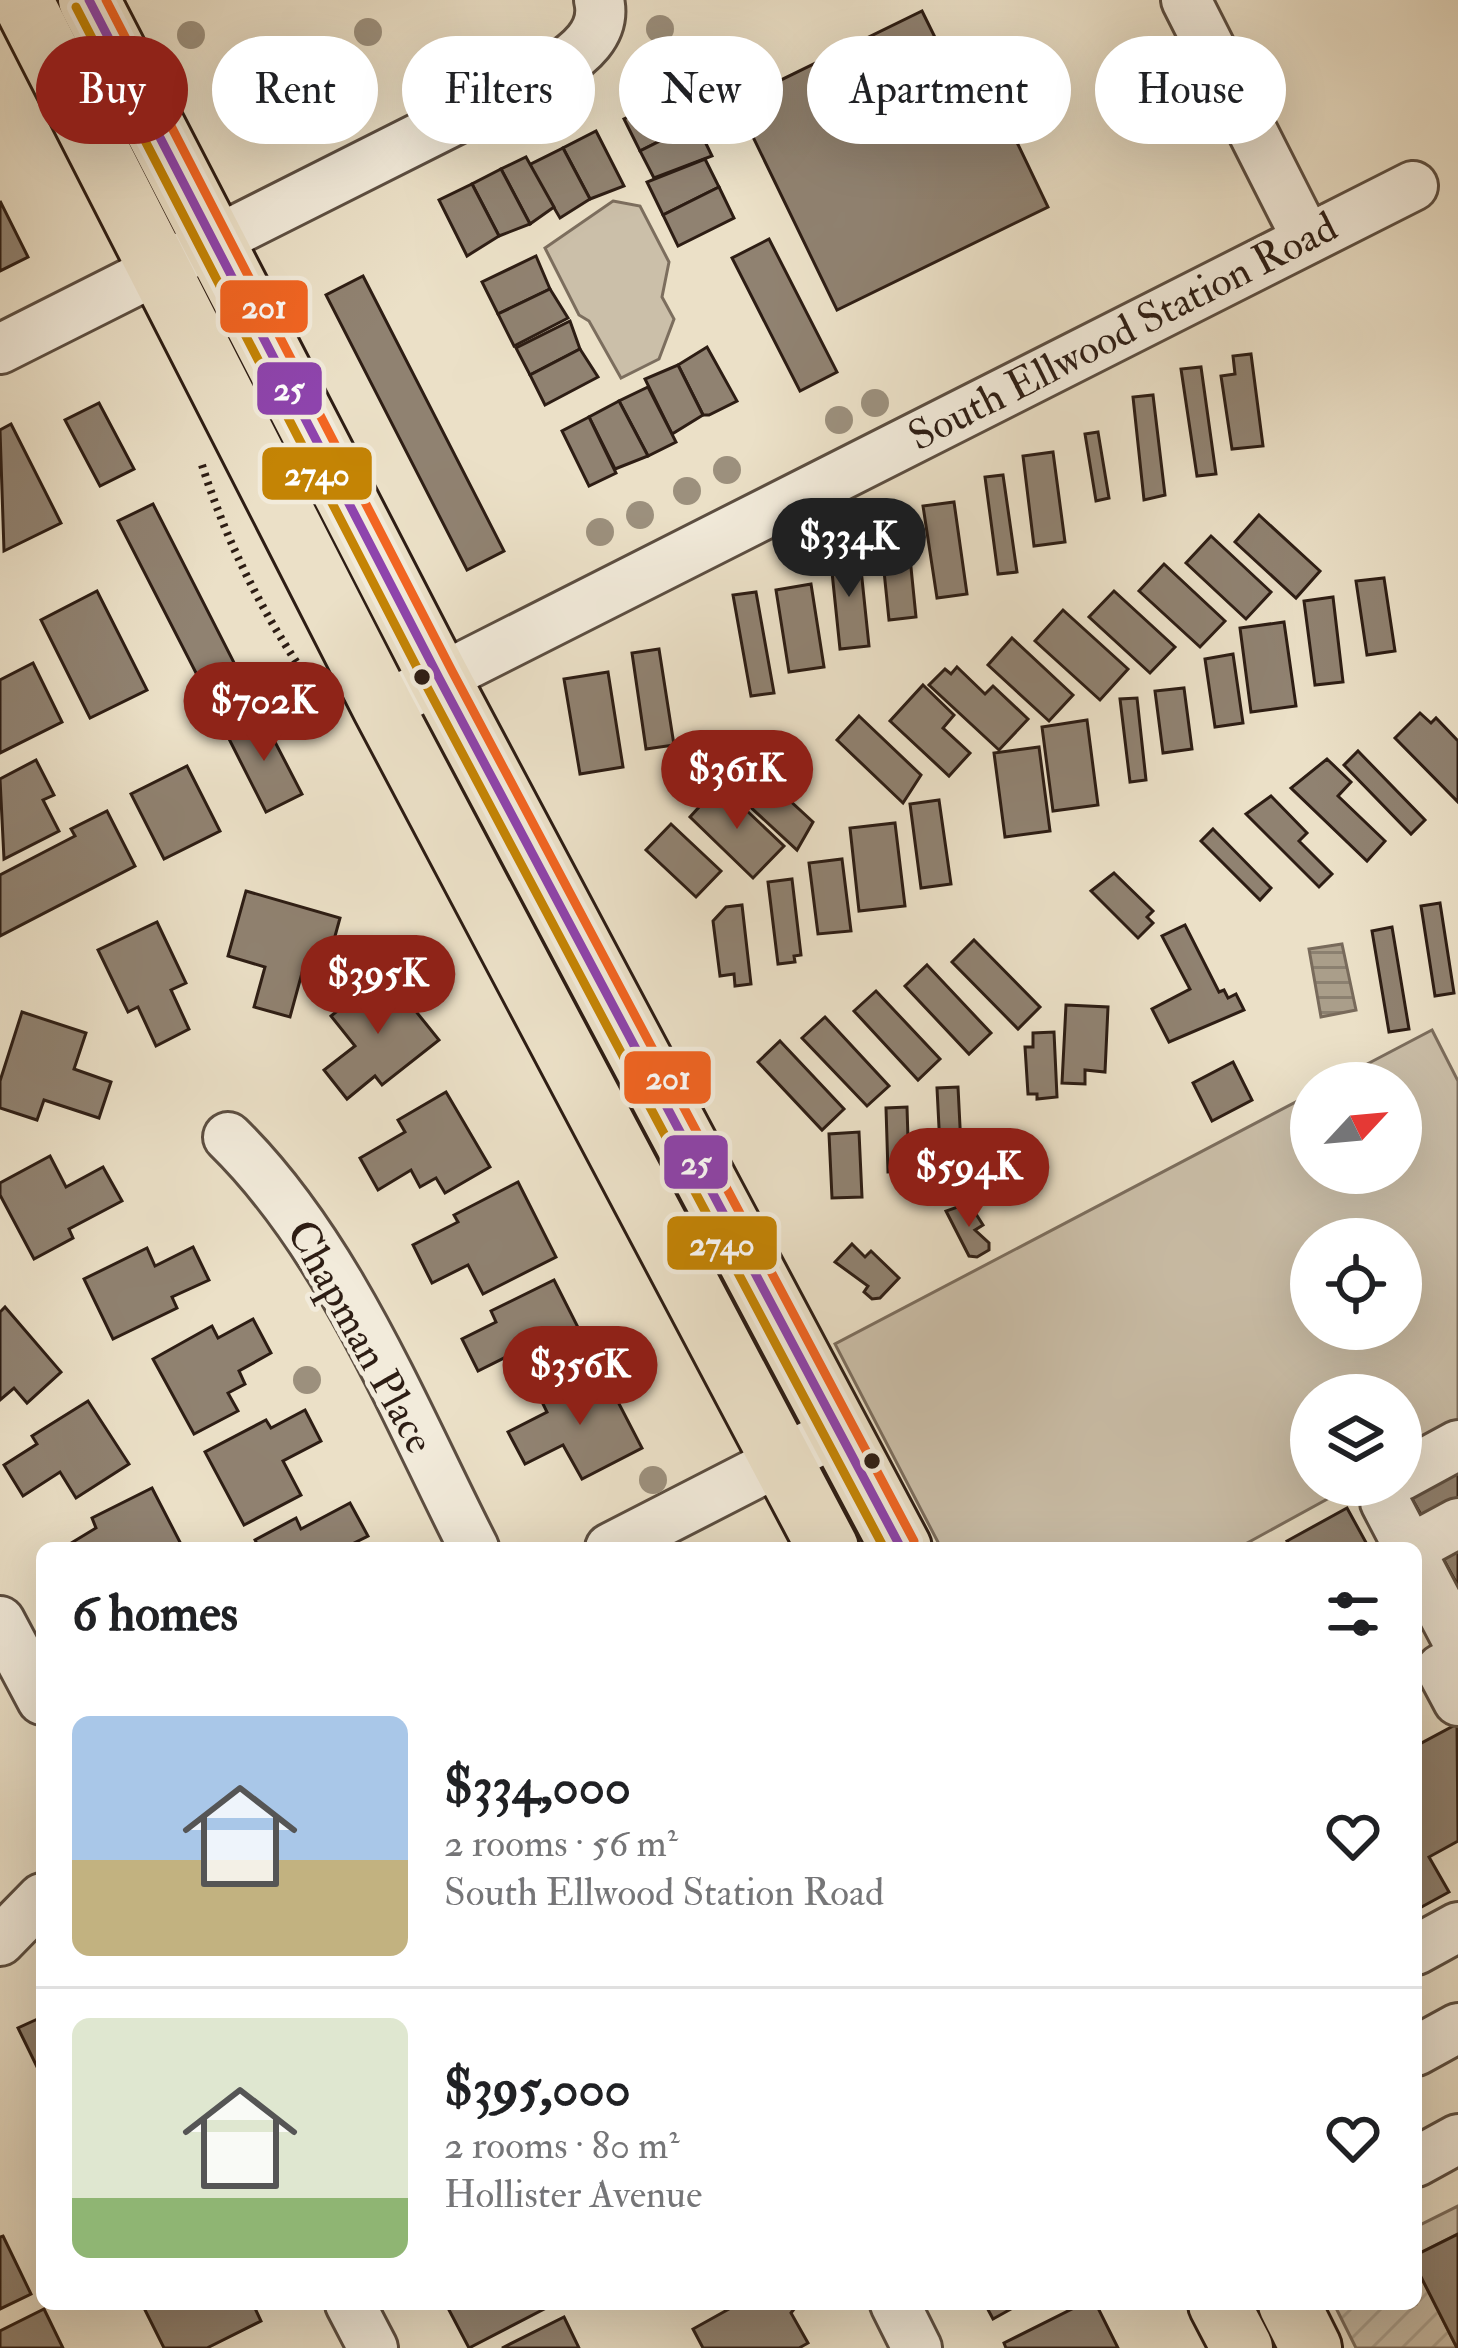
<!DOCTYPE html>
<html lang="en">
<head>
<meta charset="utf-8">
<style>
	:root { --surface:#fff; --page:#f6f6f6; --text:#202124; --muted:#757577; --line:#e0e0e0; --accent:#8f2418 }
	body { margin:0; font-family:"IM FELL Double Pica",serif; background:var(--page); color:var(--text); height:100vh; display:flex; flex-direction:column; font-size:45px; white-space:nowrap }
	* { box-sizing:border-box; margin:0 }
	p { font-size:39px; color:var(--muted) }
	.icon { flex:none; width:66px; height:66px; fill:none; stroke:currentColor; stroke-width:2; stroke-linecap:round; stroke-linejoin:round }
	.map { position:relative; flex:1; overflow:hidden }
	.drawer { position:absolute; left:36px; top:1542px; width:1386px; height:768px; display:flex; flex-direction:column; background:var(--surface); border-radius:18px; box-shadow:0 12px 48px #0002 }
	.drawer>* { flex:none }
	.banner { position:absolute; left:36px; top:36px; width:1386px; height:108px; display:flex; gap:24px }
	.needle { width:78px; rotate:64deg }
	.fabs { position:absolute; left:1290px; top:1062px; display:grid; gap:24px }
	.fabs a { display:grid; place-items:center; width:132px; height:132px; border-radius:50%; background:var(--surface); box-shadow:0 12px 48px #0002; font-size:60px }
	.price { position:absolute; translate:-50% -102px; padding:0 27px; border-radius:42px; background:var(--accent); color:#fff; font-size:39px; line-height:78px; filter:drop-shadow(0 3px 6px #0008) }
	.price::after { content:''; position:absolute; left:50%; top:72px; width:36px; height:27px; margin-left:-18px; background:inherit; clip-path:polygon(0 0,100% 0,50% 100%) }
	.price.current { background:#222; color:#fff }
	ul { padding:0; list-style:none }
	li { display:flex; align-items:center; gap:36px; height:300px; padding:0 36px }
	li+li { border-top:3px solid var(--line) }
	li span { display:grid; place-items:center; flex:none; width:336px; height:240px; border-radius:18px; color:#555 }
	li>.icon { margin-inline-start:auto }
	span .icon { width:144px; height:144px; fill:#fffc; stroke-width:1 }
	li b { font-size:51px }
	h2 { display:flex; justify-content:space-between; align-items:center; height:144px; padding:0 36px; font-size:51px }
	.tag { padding:0 42px; border-radius:54px; background:var(--surface); box-shadow:0 12px 48px #0002; font-size:42px; line-height:108px }
	.tag.current { background:var(--accent); color:#fff }
	.map>svg:first-child { display:block }
	.grass { fill:#cbbfa9; stroke:#7c6e5e; stroke-width:3; fill-rule:evenodd }
	.forest { fill:url(#forest-firs); stroke:#7c6e5e; stroke-width:3 }
	.garden { fill:url(#garden-furrows); stroke:#7c6e5e; stroke-width:3 }
	.water { fill:url(#water-rules); stroke:#786a5b; stroke-width:3 }
	.building { fill:#908271; stroke:#2d1d14; stroke-width:3 }
	.lines { fill:none; stroke-linecap:round; stroke-linejoin:round }
	.minor-casing { stroke:#5c4e41; stroke-width:54 }
	.major-casing { stroke:#2d1d14; stroke-width:66 }
	.path { stroke:#2d1d14; stroke-width:8; stroke-dasharray:3 6; stroke-linecap:butt }
	.minor { stroke:#f2ebdb; stroke-width:48 }
	.major { stroke:#ebe0c7; stroke-width:60 }
	.bus-1-casing { stroke:#f2ebdb; stroke-width:18 }
	.bus-2-casing { stroke:#f2ebdb; stroke-width:18 }
	.bus-3-casing { stroke:#f2ebdb; stroke-width:18 }
	.bus-1 { stroke:#8e44ad; stroke-width:9 }
	.bus-2 { stroke:#c48405; stroke-width:9 }
	.bus-3 { stroke:#f26522; stroke-width:9 }
	.tree { fill:#9c907d }
	.bus-dot { fill:#2d1d14; stroke:#f2ebdb; stroke-width:4.5 }
	.labels { text-anchor:middle; dominant-baseline:central; stroke-width:10; stroke-linejoin:round; paint-order:stroke }
	.street-label { font-size:42px; fill:#2d1d14; stroke:#f2ebdb }
	.line-badge { stroke:#f2ebdb; stroke-width:4.5 }
	.badge-label { font-size:33px; text-anchor:middle; font-weight:bold; fill:#fff }
</style>
</head>
<body>
<div class="map">
<svg width="1458" height="2348" viewBox="0 0 1458 2348">
	<defs>
		<pattern id="forest-firs" width="22" height="20" patternUnits="userSpaceOnUse" patternTransform="scale(3)"><rect width="22" height="20" fill="#cbbfa9"/><path d="M5 1l3.5 6h-7zM16 11l3.5 6h-7z" fill="#afa491"/></pattern>
		<pattern id="garden-furrows" width="10" height="10" patternUnits="userSpaceOnUse" patternTransform="scale(3)"><rect width="10" height="10" fill="#cbbfa9"/><path d="M-1 1l2-2M0 10L10 0M9 11l2-2" fill="none" stroke="#afa491"/></pattern>
		<pattern id="water-rules" width="6" height="5" patternUnits="userSpaceOnUse" patternTransform="scale(3)"><rect width="6" height="5" fill="#aa9e8a"/><path d="M0 2.5h6" fill="none" stroke="#8b8070"/></pattern>
	</defs>
	<rect width="100%" height="100%" fill="#ebe0c7"/>
	<filter id="stains"><feTurbulence type="fractalNoise" baseFrequency=".00167" numOctaves="4"/><feColorMatrix values="0 0 0 0 .2 0 0 0 0 .09 0 0 0 0 .02 0 0 0 .5 -.17"/></filter>
	<radialGradient id="worn" r=".72"><stop offset=".6" stop-color="#630" stop-opacity="0"/><stop offset="1" stop-color="#630" stop-opacity=".3"/></radialGradient>
	<g class="grass">
		<polygon points="613,201 640,206 669,262 662,297 674,319 659,359 621,378 589,321 579,315 545,248"/>
		<path d="M1432,1030L1458,1081V1427L1401,1458V1395H1311V1485H1353L1238,1548H941L835,1344L1311,1094V1173H1401V1083H1331ZM1311,1239H1401V1329H1311Z"/>
	</g>
	<polygon class="forest" points="1458,2206 1458,2234 1416,2255 1416,2227"/>
	<g class="garden">
		<polygon points="463,781 631,1101 601,1068 455,783"/>
		<polygon points="1416,2267 1457,2348 1356,2348 1334,2304 1416,2304"/>
	</g>
	<polygon class="water" points="1342,944 1356,1010 1321,1017 1309,949"/>
	<g class="building">
		<polygon points="922,11 953,74 978,61 1048,207 837,310 736,102"/>
		<polygon points="680,92 696,123 640,151 624,119"/>
		<polygon points="696,123 712,156 654,178 640,151"/>
		<polygon points="596,131 624,186 590,199 563,148"/>
		<polygon points="563,148 590,199 560,218 529,165"/>
		<polygon points="526,157 554,207 530,224 501,169"/>
		<polygon points="705,159 719,187 663,215 647,182"/>
		<polygon points="501,169 530,224 499,236 472,184"/>
		<polygon points="472,184 499,236 467,256 439,200"/>
		<polygon points="719,187 734,218 678,246 663,215"/>
		<polygon points="0,201 28,257 0,271"/>
		<polygon points="769,239 837,372 800,391 732,258"/>
		<polygon points="536,256 550,289 498,314 482,282"/>
		<polygon points="363,276 504,551 467,570 326,295"/>
		<polygon points="550,289 568,318 514,346 498,314"/>
		<polygon points="570,321 580,349 530,375 516,348"/>
		<polygon points="707,347 737,401 709,415 703,415 678,365"/>
		<polygon points="580,349 598,377 545,405 530,375"/>
		<polygon points="1251,354 1263,446 1232,449 1221,376 1235,374 1233,356"/>
		<polygon points="678,365 703,415 672,434 645,379"/>
		<polygon points="1201,367 1216,474 1197,476 1181,369"/>
		<polygon points="648,387 676,442 648,456 619,401"/>
		<polygon points="1153,395 1165,495 1144,500 1133,397"/>
		<polygon points="619,401 648,456 615,469 589,417"/>
		<polygon points="99,403 134,469 100,486 65,420"/>
		<polygon points="589,417 616,473 589,486 562,431"/>
		<polygon points="11,424 61,523 4,551 0,430"/>
		<polygon points="1098,432 1109,498 1096,501 1085,434"/>
		<polygon points="1053,452 1065,542 1034,546 1023,456"/>
		<polygon points="1003,475 1017,572 998,574 985,477"/>
		<polygon points="954,502 967,594 937,598 923,506"/>
		<polygon points="153,504 248,690 214,708 118,521"/>
		<polygon points="1259,515 1320,571 1296,598 1235,542"/>
		<polygon points="907,528 916,617 889,620 880,532"/>
		<polygon points="1211,536 1271,592 1246,619 1186,563"/>
		<polygon points="859,550 869,646 840,649 830,553"/>
		<polygon points="1164,564 1225,621 1200,647 1139,591"/>
		<polygon points="1384,578 1395,651 1367,655 1356,581"/>
		<polygon points="811,584 824,667 789,672 776,590"/>
		<polygon points="97,591 147,690 90,718 41,620"/>
		<polygon points="1114,591 1175,647 1150,673 1089,617"/>
		<polygon points="756,592 774,693 751,696 733,595"/>
		<polygon points="1333,597 1343,682 1315,685 1304,601"/>
		<polygon points="1063,610 1128,669 1100,700 1035,641"/>
		<polygon points="1284,622 1296,706 1251,712 1240,628"/>
		<polygon points="1012,638 1073,695 1049,721 988,665"/>
		<polygon points="659,649 674,745 646,749 632,653"/>
		<polygon points="1233,654 1243,723 1215,727 1205,659"/>
		<polygon points="33,663 62,722 0,753 0,680"/>
		<polygon points="957,667 985,694 993,686 1028,719 999,750 929,685 945,669 951,674"/>
		<polygon points="608,672 623,767 580,774 564,679"/>
		<polygon points="923,685 954,715 943,728 970,753 949,776 890,721"/>
		<polygon points="1184,688 1192,749 1163,753 1155,691"/>
		<polygon points="1137,698 1146,780 1130,782 1120,699"/>
		<polygon points="1420,713 1431,723 1436,718 1458,741 1458,802 1395,738"/>
		<polygon points="261,715 302,794 266,812 226,733"/>
		<polygon points="859,716 921,775 903,803 837,740"/>
		<polygon points="1087,720 1098,805 1053,811 1042,727"/>
		<polygon points="1039,747 1050,831 1005,837 994,753"/>
		<polygon points="1358,751 1425,820 1411,834 1344,765"/>
		<polygon points="1327,759 1351,782 1338,796 1385,841 1367,861 1291,788"/>
		<polygon points="36,760 54,795 43,800 59,831 4,859 0,779"/>
		<polygon points="187,766 220,831 164,859 131,794"/>
		<polygon points="749,776 757,783 763,776 813,822 797,850 734,792"/>
		<polygon points="725,790 784,846 753,878 690,817 710,795"/>
		<polygon points="1271,796 1307,833 1299,841 1332,874 1319,887 1246,814"/>
		<polygon points="939,800 951,884 921,888 910,804"/>
		<polygon points="107,811 135,866 0,936 0,875 75,836 71,829"/>
		<polygon points="895,823 905,906 859,911 850,828"/>
		<polygon points="671,824 721,871 696,897 646,850"/>
		<polygon points="1213,829 1271,888 1260,900 1201,841"/>
		<polygon points="842,859 851,931 818,934 809,863"/>
		<polygon points="1114,873 1153,911 1147,917 1153,923 1138,938 1091,891"/>
		<polygon points="792,879 801,955 794,956 795,962 778,964 768,882"/>
		<polygon points="246,891 340,918 326,969 305,962 290,1017 254,1007 265,967 228,956"/>
		<polygon points="1440,903 1454,993 1435,996 1421,906"/>
		<polygon points="742,905 751,984 735,986 734,974 720,976 713,921 726,907"/>
		<polygon points="157,922 186,983 171,990 189,1029 156,1046 138,1007 128,1012 98,950"/>
		<polygon points="1185,925 1219,992 1224,990 1228,998 1236,994 1244,1010 1169,1042 1152,1009 1190,989 1162,936"/>
		<polygon points="1392,927 1409,1029 1389,1032 1372,931"/>
		<polygon points="974,940 1040,1007 1018,1029 952,962"/>
		<polygon points="927,965 991,1033 969,1054 905,986"/>
		<polygon points="385,973 439,1040 382,1085 375,1076 347,1099 324,1070 355,1046 331,1016"/>
		<polygon points="876,991 940,1059 918,1080 854,1011"/>
		<polygon points="1066,1005 1108,1007 1105,1072 1085,1070 1085,1084 1062,1083"/>
		<polygon points="22,1012 86,1033 74,1069 111,1082 99,1118 44,1100 37,1120 0,1108 0,1081"/>
		<polygon points="825,1017 889,1086 867,1106 802,1038"/>
		<polygon points="1054,1032 1057,1097 1037,1099 1037,1094 1028,1094 1025,1047 1033,1047 1033,1033"/>
		<polygon points="780,1041 844,1109 822,1130 758,1062"/>
		<polygon points="1233,1062 1252,1100 1212,1121 1193,1083"/>
		<polygon points="958,1087 961,1146 940,1147 937,1088"/>
		<polygon points="446,1092 490,1167 445,1193 436,1178 420,1187 411,1170 378,1190 360,1158 405,1132 398,1120"/>
		<polygon points="907,1107 909,1171 888,1172 886,1108"/>
		<polygon points="859,1132 862,1197 832,1198 829,1134"/>
		<polygon points="50,1156 66,1187 103,1167 122,1201 69,1229 73,1238 34,1259 0,1195 0,1183"/>
		<polygon points="518,1182 556,1257 483,1294 468,1265 432,1283 413,1245 458,1222 454,1215"/>
		<polygon points="969,1203 983,1225 975,1230 989,1243 989,1250 977,1257 969,1256 946,1211"/>
		<polygon points="852,1244 865,1257 871,1251 899,1278 880,1298 872,1299 864,1292 868,1286 835,1262"/>
		<polygon points="193,1247 209,1280 172,1297 177,1308 113,1339 84,1279 147,1248 155,1266"/>
		<polygon points="554,1280 593,1357 545,1381 536,1363 518,1372 510,1355 478,1371 462,1339 496,1322 491,1311"/>
		<polygon points="5,1307 61,1372 27,1403 14,1388 0,1400 0,1312"/>
		<polygon points="253,1319 271,1353 239,1371 245,1384 228,1393 238,1411 194,1434 153,1359 212,1326 218,1338"/>
		<polygon points="602,1371 642,1448 582,1479 563,1445 525,1464 508,1432 547,1412 542,1402"/>
		<polygon points="88,1401 129,1464 76,1498 60,1472 23,1496 4,1465 37,1444 32,1436"/>
		<polygon points="305,1410 321,1441 283,1461 301,1495 244,1525 205,1452 266,1420 271,1428"/>
		<polygon points="1458,1462 1458,1501 1424,1520 1407,1490"/>
		<polygon points="152,1488 183,1548 63,1548 96,1528 92,1518"/>
		<polygon points="350,1503 368,1536 344,1548 259,1548 255,1540 296,1518 301,1529"/>
		<polygon points="1347,1508 1369,1548 1291,1548 1287,1541"/>
		<polygon points="1458,1543 1458,1583 1457,1584 1440,1553"/>
		<polygon points="1457,1724 1458,1841 1429,1857 1449,1892 1416,1910 1416,1746"/>
		<polygon points="42,2017 42,2077 18,2028"/>
		<polygon points="1458,2234 1458,2348 1457,2348 1416,2267 1416,2255"/>
		<polygon points="3,2236 31,2294 0,2309 0,2237"/>
		<polygon points="142,2304 253,2304 261,2321 207,2348 164,2348"/>
		<polygon points="455,2304 547,2304 548,2307 469,2348 448,2308"/>
		<polygon points="738,2304 798,2304 791,2313 808,2343 799,2348 703,2348 693,2329"/>
		<polygon points="985,2304 1020,2304 993,2319"/>
		<polygon points="1082,2304 1096,2304 1118,2348 1006,2348 1004,2343"/>
		<polygon points="44,2309 63,2348 0,2348 0,2331"/>
		<polygon points="564,2317 579,2348 502,2348"/>
	</g>
	<g class="lines">
		<g class="minor-casing">
			<g id="minor">
				<polyline points="1186,0 1307,239"/>
				<path d="M0,349L554,70C578,55 607,33 599,0"/>
				<polyline points="383,707 1413,186"/>
				<path d="M228,1137C339,1246 404,1411 474,1548"/>
				<polyline points="1401,1476 1458,1445"/>
				<polyline points="1387,1485 1385,1502 1409,1548"/>
				<polyline points="610,1548 840,1430"/>
				<polyline points="1412,1548 1458,1523"/>
				<polyline points="1416,1562 1458,1642"/>
				<polyline points="0,1621 42,1700"/>
				<polyline points="1458,1660 1441,1669 1458,1701"/>
				<polyline points="0,1941 42,1898"/>
				<polyline points="1416,1950 1458,1927"/>
				<polyline points="1416,2051 1458,2028"/>
				<polyline points="1416,2162 1458,2139"/>
				<polyline points="350,2304 373,2348"/>
				<polyline points="895,2304 917,2348"/>
			</g>
		</g>
		<g class="major-casing">
			<g id="major">
				<polyline points="22,0 383,707 828,1548"/>
				<polyline points="89,0 439,678 901,1548"/>
				<polyline points="1219,2304 1242,2348"/>
				<polyline points="1289,2304 1311,2348"/>
			</g>
		</g>
		<path class="path" d="M202,465C229,549 268,625 320,696"/>
		<use href="#minor" class="minor"/>
		<use href="#major" class="major"/>
		<g class="bus-1-casing">
			<polyline id="bus-1" points="89,0 439,678 901,1548"/>
		</g>
		<g class="bus-2-casing">
			<polyline id="bus-2" points="76,7 426,685 884,1548"/>
		</g>
		<g class="bus-3-casing">
			<polyline id="bus-3" points="106,0 452,671 914,1541"/>
		</g>
		<use href="#bus-1" class="bus-1"/>
		<use href="#bus-2" class="bus-2"/>
		<use href="#bus-3" class="bus-3"/>
	</g>
	<g class="tree">
		<circle cx="660" cy="29" r="14"/>
		<circle cx="368" cy="32" r="14"/>
		<circle cx="191" cy="35" r="14"/>
		<circle cx="329" cy="66" r="14"/>
		<circle cx="640" cy="75" r="14"/>
		<circle cx="286" cy="102" r="14"/>
		<circle cx="875" cy="403" r="14"/>
		<circle cx="839" cy="420" r="14"/>
		<circle cx="727" cy="470" r="14"/>
		<circle cx="687" cy="491" r="14"/>
		<circle cx="640" cy="515" r="14"/>
		<circle cx="600" cy="532" r="14"/>
		<circle cx="307" cy="1380" r="14"/>
		<circle cx="653" cy="1480" r="14"/>
	</g>
	<g class="bus-dot">
		<circle cx="422" cy="677" r="10"/>
		<circle cx="872" cy="1461" r="10"/>
	</g>
	<g class="labels">
		<g class="street-label">
			<text transform="translate(1123 332) rotate(-27)">South Ellwood Station Road</text>
			<text transform="translate(360 1337) rotate(61)">Chapman Place</text>
		</g>
	</g>
	<g class="line-badge">
		<rect x="218" y="278" width="92" height="57" rx="12" fill="#f26522"/>
		<rect x="255" y="360" width="69" height="57" rx="12" fill="#8e44ad"/>
		<rect x="260" y="445" width="114" height="57" rx="12" fill="#c48405"/>
		<rect x="622" y="1049" width="91" height="57" rx="12" fill="#f26522"/>
		<rect x="662" y="1133" width="68" height="58" rx="12" fill="#8e44ad"/>
		<rect x="665" y="1214" width="114" height="58" rx="12" fill="#c48405"/>
	</g>
	<g class="badge-label">
		<text x="264" y="318">201</text>
		<text x="289" y="400">25</text>
		<text x="317" y="485">2740</text>
		<text x="668" y="1089">201</text>
		<text x="696" y="1174">25</text>
		<text x="722" y="1255">2740</text>
	</g>
	<rect width="100%" height="100%" filter="url(#stains)"/>
	<rect width="100%" height="100%" fill="url(#worn)"/>
</svg>
<div class="fabs">
<a><svg class="needle" viewBox="-14 -14 28 28"><path d="M0-13l5 13h-10z" fill="#e53935"/><path d="M0 13l5-13h-10z" fill="#757577"/></svg></a>
<a><svg class="icon" aria-label="locate" viewBox="0 0 24 24"><circle cx="12" cy="12" r="6"/><path d="M12 2v4M12 18v4M2 12h4M18 12h4"/></svg></a>
<a><svg class="icon" aria-label="layers" viewBox="0 0 24 24"><path d="M12 4l9 5-9 5-9-5zM3 14l9 5 9-5"/></svg></a>
</div>
<b class="price current" style="left:849px;top:600px">$334K</b>
<b class="price" style="left:264px;top:764px">$702K</b>
<b class="price" style="left:737px;top:832px">$361K</b>
<b class="price" style="left:378px;top:1037px">$395K</b>
<b class="price" style="left:969px;top:1230px">$594K</b>
<b class="price" style="left:580px;top:1428px">$356K</b>
<div class="banner">
<a class="tag current">Buy</a>
<a class="tag">Rent</a>
<a class="tag">Filters</a>
<a class="tag">New</a>
<a class="tag">Apartment</a>
<a class="tag">House</a>
</div>
<section class="drawer">
<h2>6 homes<svg class="icon" aria-label="filters" viewBox="0 0 24 24"><path d="M4 7h16M4 17h16"/><circle cx="9" cy="7" r="2"/><circle cx="15" cy="17" r="2"/></svg></h2>
<ul>
<li><span style="background:linear-gradient(#a9c7e8 60%,#c2b280 0)"><svg class="icon" aria-label="home" viewBox="0 0 24 24"><path d="M3 11l9-7 9 7M6 9v11h12V9"/></svg></span><div><b>$334,000</b><p>2 rooms · 56 m²</p><p>South Ellwood Station Road</p></div><svg class="icon" aria-label="heart" viewBox="0 0 24 24"><path d="M12 20l-8-8c-3-5 5-10 8-4 3-6 11-1 8 4z"/></svg></li>
<li><span style="background:linear-gradient(#dfe7d0 75%,#8fb573 0)"><svg class="icon" aria-label="home" viewBox="0 0 24 24"><path d="M3 11l9-7 9 7M6 9v11h12V9"/></svg></span><div><b>$395,000</b><p>2 rooms · 80 m²</p><p>Hollister Avenue</p></div><svg class="icon" aria-label="heart" viewBox="0 0 24 24"><path d="M12 20l-8-8c-3-5 5-10 8-4 3-6 11-1 8 4z"/></svg></li>
</ul>
</section>
</div>
</body>
</html>
